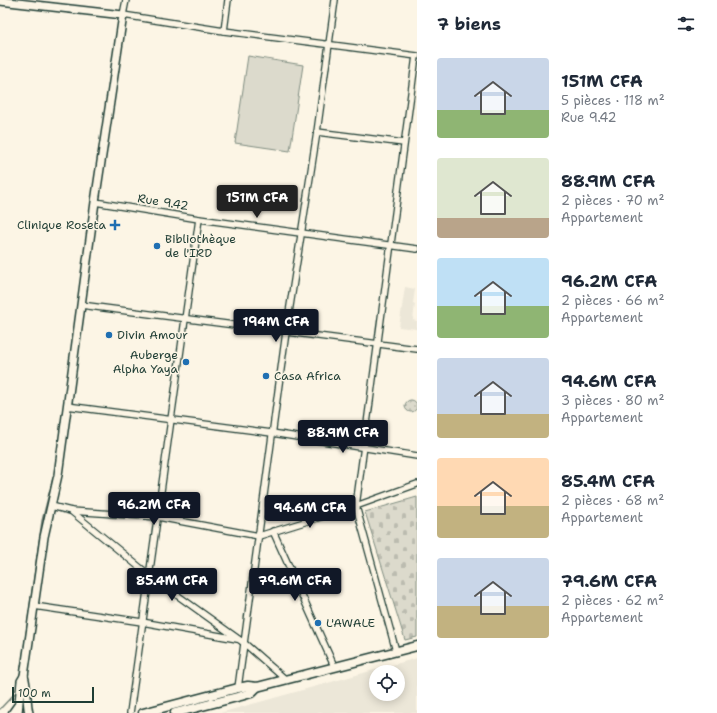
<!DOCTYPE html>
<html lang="fr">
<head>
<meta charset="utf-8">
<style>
	:root { --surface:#fff; --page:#f2f2f3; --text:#1f2937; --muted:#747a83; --accent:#111827 }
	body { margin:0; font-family:"Shantell Sans",sans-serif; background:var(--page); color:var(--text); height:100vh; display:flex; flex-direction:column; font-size:15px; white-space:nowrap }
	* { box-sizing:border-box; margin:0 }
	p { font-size:13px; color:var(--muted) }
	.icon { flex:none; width:22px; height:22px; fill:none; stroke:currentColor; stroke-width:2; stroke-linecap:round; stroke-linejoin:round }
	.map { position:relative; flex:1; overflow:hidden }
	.details { display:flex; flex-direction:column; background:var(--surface); width:300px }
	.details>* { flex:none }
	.buttons { position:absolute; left:369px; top:665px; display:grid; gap:8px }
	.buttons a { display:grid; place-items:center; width:36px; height:36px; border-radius:50%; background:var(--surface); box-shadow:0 2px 10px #0003; font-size:20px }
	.scale { position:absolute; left:12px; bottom:10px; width:82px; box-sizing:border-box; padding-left:4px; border:2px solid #1f3d34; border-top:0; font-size:11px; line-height:14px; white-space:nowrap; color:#1f3d34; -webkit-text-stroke:3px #fcf5e5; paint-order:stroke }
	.price { position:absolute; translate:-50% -34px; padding:0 9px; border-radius:4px; background:var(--accent); color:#fff; font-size:13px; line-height:26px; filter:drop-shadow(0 1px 2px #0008) }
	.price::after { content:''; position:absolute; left:50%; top:24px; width:12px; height:9px; margin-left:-6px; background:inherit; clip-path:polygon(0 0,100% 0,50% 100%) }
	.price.current { background:#222; color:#fff }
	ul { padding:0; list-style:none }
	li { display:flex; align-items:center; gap:12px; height:100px; padding:0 20px }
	li span { display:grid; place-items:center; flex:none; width:112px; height:80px; border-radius:4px; color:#555 }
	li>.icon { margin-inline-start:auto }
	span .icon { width:48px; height:48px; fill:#fffc; stroke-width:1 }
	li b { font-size:17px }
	h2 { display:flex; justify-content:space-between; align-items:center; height:48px; padding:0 20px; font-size:17px }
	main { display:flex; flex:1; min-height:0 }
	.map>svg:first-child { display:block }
	.built { fill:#ece7d8; fill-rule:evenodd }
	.grass { fill:#dcdacc; stroke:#7e8c80 }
	.cemetery { fill:url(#cemetery-stones); stroke:#7e8c80 }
	.garden { fill:url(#garden-dots); stroke:#7e8c80 }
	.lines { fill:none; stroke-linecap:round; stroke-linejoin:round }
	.stream { stroke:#758479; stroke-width:1.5 }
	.minor-casing { stroke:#1f3d34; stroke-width:8 }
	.major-casing { stroke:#1f3d34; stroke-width:10 }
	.highway-casing { stroke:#1f3d34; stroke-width:11 }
	.minor { stroke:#fcf5e5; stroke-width:5.5 }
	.major { stroke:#fcf5e5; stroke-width:7 }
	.highway { stroke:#fcf5e5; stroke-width:8 }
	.poi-dot { fill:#1f6fb2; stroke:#fcf5e5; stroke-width:1.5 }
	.labels { text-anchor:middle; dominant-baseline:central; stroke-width:3; stroke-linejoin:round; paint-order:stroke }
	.street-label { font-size:12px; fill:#1f3d34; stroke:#fcf5e5 }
	.poi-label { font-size:12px; fill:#1f3d34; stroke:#fcf5e5; text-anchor:start }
</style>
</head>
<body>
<main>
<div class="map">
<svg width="417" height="713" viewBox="0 0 417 713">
	<defs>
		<pattern id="cemetery-stones" width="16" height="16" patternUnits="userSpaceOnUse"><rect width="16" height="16" fill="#dcdacc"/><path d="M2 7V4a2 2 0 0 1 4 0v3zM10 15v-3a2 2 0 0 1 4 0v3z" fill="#bcbcb0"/></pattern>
		<pattern id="garden-dots" width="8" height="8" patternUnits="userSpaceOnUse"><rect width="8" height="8" fill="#dcdacc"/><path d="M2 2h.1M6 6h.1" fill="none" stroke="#bcbcb0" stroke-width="1.8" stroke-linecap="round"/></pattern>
	</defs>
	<rect width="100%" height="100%" fill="#fcf5e5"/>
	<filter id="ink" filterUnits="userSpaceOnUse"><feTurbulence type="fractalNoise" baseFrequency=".025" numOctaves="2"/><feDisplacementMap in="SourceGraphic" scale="8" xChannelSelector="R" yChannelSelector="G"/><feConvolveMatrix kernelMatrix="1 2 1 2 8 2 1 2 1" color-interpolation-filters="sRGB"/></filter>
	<g filter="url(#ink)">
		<g class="built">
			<polygon points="405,287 415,289 413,303 415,304 413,320 417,321 417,329 399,327"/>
			<path d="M417,658V713H220ZM376,672H398V694H376Z"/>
		</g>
		<polygon class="grass" points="248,56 303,65 290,151 235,143"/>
		<polygon class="cemetery" points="417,497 417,637 405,640 365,512"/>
		<circle class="garden" cx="411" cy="406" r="6"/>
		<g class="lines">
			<g class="stream">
				<polyline points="20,677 42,521 53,478"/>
				<polyline points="0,709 17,691"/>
			</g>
			<g class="minor-casing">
				<g id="minor">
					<polyline points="126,0 123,15 224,31 417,56"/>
					<polyline points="224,31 228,0"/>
					<polyline points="317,132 404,143"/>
					<polyline points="95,202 199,219 417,249"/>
					<polyline points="81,305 417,349"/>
					<polyline points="67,406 272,433 417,456"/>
					<polyline points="51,506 71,511 158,517 259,536 356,506 417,484"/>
					<polyline points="71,511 149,575 244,643 285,679"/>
					<polyline points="273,531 334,666"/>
					<polyline points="34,606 142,622 237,639"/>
					<polyline points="396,651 356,506 416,56"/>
					<polyline points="238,688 286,332 317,132 335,0"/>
					<polyline points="130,713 199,219"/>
				</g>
			</g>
			<g class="major-casing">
				<g id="major">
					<path d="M0,1L123,15L95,202L58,475L44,537L24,676C28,688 26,701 29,713"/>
					<polyline points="18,713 21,681 24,676"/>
				</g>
			</g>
			<g class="highway-casing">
				<g id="highway">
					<polyline points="13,713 18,706"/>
					<polyline points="143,713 238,688 248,686 257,687 417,646"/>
					<polyline points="175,713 241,696 251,693 257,687"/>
				</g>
			</g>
			<use href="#minor" class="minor"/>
			<use href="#major" class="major"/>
			<use href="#highway" class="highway"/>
		</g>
	</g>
	<g class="poi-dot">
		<path d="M113 219h4v4h4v4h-4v4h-4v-4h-4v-4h4z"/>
		<circle cx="157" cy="246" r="4"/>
		<circle cx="109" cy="335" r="4"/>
		<circle cx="186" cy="362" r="4"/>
		<circle cx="266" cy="376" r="4"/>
		<circle cx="318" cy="623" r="4"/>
	</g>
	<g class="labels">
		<g class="street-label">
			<text transform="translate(163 202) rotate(9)">Rue 9.42</text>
		</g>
		<g class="poi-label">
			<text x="106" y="225" text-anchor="end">Clinique Roseta</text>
			<text x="165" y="239">Bibliothèque<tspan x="165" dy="14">de l'IRD</tspan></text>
			<text x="117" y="335">Divin Amour</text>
			<text x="178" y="355" text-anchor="end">Auberge<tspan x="178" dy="14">Alpha Yaya</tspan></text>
			<text x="274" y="376">Casa Africa</text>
			<text x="326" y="623">L'AWALE</text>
		</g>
	</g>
</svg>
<div class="buttons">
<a><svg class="icon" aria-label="locate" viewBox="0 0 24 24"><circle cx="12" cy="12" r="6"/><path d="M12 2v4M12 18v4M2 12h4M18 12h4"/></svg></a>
</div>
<div class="scale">100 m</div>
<b class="price current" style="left:257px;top:219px">151M CFA</b>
<b class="price" style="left:276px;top:343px">194M CFA</b>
<b class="price" style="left:343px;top:454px">88.9M CFA</b>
<b class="price" style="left:154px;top:526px">96.2M CFA</b>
<b class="price" style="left:310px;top:529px">94.6M CFA</b>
<b class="price" style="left:172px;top:602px">85.4M CFA</b>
<b class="price" style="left:295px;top:602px">79.6M CFA</b>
</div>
<section class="details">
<h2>7 biens<svg class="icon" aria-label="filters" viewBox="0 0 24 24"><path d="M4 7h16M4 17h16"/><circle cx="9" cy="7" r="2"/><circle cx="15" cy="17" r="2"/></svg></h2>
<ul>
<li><span style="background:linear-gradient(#c9d6e8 65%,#8fb573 0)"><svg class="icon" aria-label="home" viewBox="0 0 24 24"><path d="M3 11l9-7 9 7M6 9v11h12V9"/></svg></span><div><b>151M CFA</b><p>5 pièces · 118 m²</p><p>Rue 9.42</p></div></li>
<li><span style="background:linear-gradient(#dfe7d0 75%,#b9a48a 0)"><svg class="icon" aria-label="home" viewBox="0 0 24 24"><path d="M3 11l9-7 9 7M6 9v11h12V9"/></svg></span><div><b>88.9M CFA</b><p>2 pièces · 70 m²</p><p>Appartement</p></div></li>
<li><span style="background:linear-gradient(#bfe0f5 60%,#8fb573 0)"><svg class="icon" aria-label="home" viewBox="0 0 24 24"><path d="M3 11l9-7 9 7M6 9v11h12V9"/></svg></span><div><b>96.2M CFA</b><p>2 pièces · 66 m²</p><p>Appartement</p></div></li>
<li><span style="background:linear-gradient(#c9d6e8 70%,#c2b280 0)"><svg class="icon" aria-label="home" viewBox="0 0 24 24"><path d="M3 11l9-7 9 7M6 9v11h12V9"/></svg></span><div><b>94.6M CFA</b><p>3 pièces · 80 m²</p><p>Appartement</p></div></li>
<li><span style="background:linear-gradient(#ffd9b3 60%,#c2b280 0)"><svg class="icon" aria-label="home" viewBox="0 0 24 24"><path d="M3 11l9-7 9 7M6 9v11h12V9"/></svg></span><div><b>85.4M CFA</b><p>2 pièces · 68 m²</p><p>Appartement</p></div></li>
<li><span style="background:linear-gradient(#c9d6e8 60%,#c2b280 0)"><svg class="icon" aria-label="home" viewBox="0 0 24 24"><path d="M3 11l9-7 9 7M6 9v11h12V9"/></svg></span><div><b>79.6M CFA</b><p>2 pièces · 62 m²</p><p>Appartement</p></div></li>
</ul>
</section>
</main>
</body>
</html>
